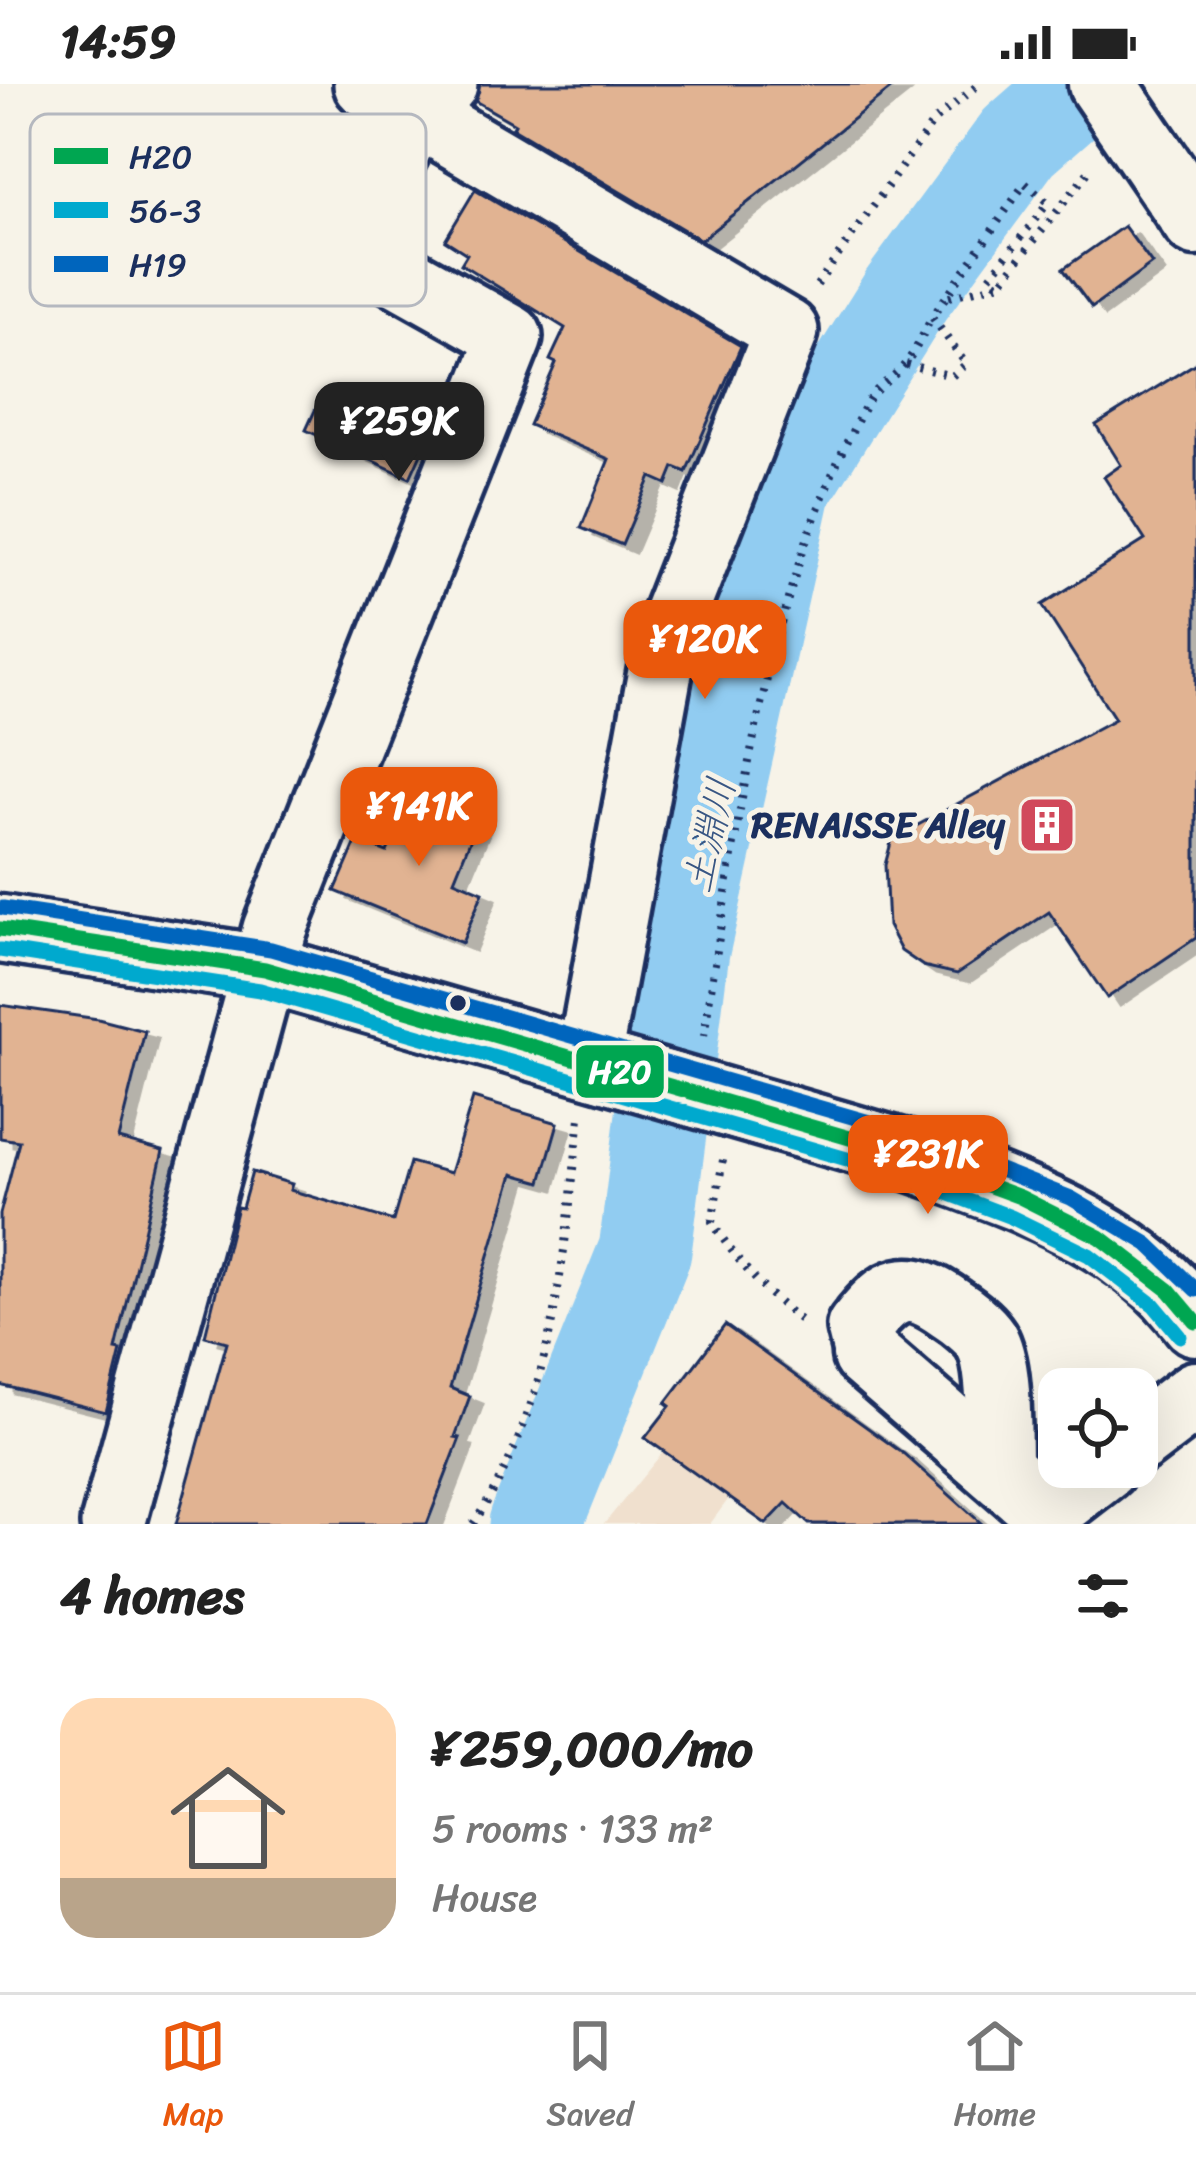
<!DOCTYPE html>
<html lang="en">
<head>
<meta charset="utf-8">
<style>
	:root { --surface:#fff; --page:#f2f2f2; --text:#222; --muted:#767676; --line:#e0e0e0; --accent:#ea580c }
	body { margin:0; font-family:Sriracha,"Klee One",sans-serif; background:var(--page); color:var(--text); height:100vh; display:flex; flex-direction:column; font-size:45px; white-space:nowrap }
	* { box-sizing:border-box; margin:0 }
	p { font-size:39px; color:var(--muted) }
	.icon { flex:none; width:66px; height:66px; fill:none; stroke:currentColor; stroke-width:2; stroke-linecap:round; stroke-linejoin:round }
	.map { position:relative; height:1440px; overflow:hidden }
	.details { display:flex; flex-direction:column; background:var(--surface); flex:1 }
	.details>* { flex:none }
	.buttons { position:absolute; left:1038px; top:1284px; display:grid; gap:24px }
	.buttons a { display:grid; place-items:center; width:120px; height:120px; border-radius:24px; background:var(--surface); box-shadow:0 12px 48px #0002; font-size:60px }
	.price { position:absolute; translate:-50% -102px; padding:0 27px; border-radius:24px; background:var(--accent); color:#fff; font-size:39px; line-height:78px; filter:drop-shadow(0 3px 6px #0008) }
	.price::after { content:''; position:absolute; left:50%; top:72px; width:36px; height:27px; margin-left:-18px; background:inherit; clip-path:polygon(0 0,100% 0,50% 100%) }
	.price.on { background:#222; color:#fff }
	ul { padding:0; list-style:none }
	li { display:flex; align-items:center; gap:36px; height:300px; padding:0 60px }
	li span { display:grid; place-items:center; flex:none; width:336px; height:240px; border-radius:36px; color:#555 }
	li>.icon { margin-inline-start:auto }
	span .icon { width:144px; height:144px; fill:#fffc; stroke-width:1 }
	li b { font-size:51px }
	h2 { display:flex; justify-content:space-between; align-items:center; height:144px; padding:0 60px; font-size:51px }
	.status { display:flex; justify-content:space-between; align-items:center; height:84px; padding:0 60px; background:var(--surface); direction:ltr }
	.status svg { height:33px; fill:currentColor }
	.dock { display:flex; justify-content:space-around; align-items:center; height:168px; border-top:3px solid var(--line); background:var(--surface); font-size:33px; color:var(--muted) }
	.dock a { display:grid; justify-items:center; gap:6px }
	.dock .on { color:var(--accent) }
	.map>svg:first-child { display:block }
	.built { fill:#f0e0ce }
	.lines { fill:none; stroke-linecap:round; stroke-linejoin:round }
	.river { stroke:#91ccf1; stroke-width:93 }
	.building { fill:#e1b392; stroke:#1b2f5e; stroke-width:3; filter:url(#shadow) }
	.street-casing { stroke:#1b2f5e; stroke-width:72 }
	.secondary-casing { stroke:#1b2f5e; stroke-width:75 }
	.primary-casing { stroke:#1b2f5e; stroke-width:75 }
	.path { stroke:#1b2f5e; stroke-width:8; stroke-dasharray:3 9; stroke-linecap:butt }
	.street { stroke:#f7f3e8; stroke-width:63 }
	.secondary { stroke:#f7f3e8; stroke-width:66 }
	.primary { stroke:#f7f3e8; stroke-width:66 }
	.bus-1-casing { stroke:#f7f3e8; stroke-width:24 }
	.bus-2-casing { stroke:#f7f3e8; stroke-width:24 }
	.bus-3-casing { stroke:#f7f3e8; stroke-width:24 }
	.bus-1 { stroke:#00a651; stroke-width:15 }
	.bus-2 { stroke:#00a9ce; stroke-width:15 }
	.bus-3 { stroke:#0065bd; stroke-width:15 }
	.bus-dot { fill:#1b2f5e; stroke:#f7f3e8; stroke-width:4.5 }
	.labels { text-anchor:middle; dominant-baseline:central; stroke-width:10; stroke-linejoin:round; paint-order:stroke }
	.poi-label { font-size:36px; font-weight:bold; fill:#1b2f5e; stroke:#f7f3e8; text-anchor:end }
	.water-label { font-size:39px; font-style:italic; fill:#385683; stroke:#f7f3e8 }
	.key { fill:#f7f3e8; stroke:#b5b8bf; stroke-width:3 }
	.key-label { font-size:33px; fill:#1b2f5e }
	.line-badge { stroke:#f7f3e8; stroke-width:4.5 }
	.badge-label { font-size:33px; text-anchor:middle; font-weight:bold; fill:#fff }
</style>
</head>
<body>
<div class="status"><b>14:59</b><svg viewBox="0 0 49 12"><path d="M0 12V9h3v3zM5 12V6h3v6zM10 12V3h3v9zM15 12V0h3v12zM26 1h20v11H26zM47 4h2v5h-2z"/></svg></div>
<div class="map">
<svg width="1196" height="1440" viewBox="0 0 1196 1440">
	<defs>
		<filter id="shadow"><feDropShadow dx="13" dy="8" stdDeviation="0" flood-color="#0004"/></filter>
	</defs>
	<rect width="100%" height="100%" fill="#f7f3e8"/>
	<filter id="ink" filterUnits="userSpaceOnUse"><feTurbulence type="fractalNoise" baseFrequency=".00833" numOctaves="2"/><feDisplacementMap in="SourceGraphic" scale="24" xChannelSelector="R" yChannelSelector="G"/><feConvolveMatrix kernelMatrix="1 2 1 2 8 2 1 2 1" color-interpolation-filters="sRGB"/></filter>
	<g filter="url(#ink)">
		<polygon class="built" points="725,1241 849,1333 770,1440 730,1413 710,1440 604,1440 663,1368 645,1354 669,1323 666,1319"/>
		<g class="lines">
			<polyline class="river" points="535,1440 645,1167 683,866 786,403 906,211 1019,57 1084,0"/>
		</g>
		<g class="building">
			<polygon points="480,0 897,0 701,156 513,44 515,40 475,17"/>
			<polygon points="475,106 741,262 686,388 674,383 667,400 651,393 622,461 581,444 609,375 529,341 556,279 550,276 565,244 461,180 467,170 445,156"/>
			<polygon points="1124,142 1152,180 1092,224 1063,185"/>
			<polygon points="1196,279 1196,854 1107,914 1049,828 957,890 923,882 901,867 888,842 885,781 892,755 1115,635 1042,521 1145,456 1104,393 1121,381 1096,341"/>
			<polygon points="323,309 427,356 410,394 306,346"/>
			<polygon points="412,706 480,732 454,796 483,808 462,859 335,807 357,756 387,768"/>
			<polygon points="0,921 98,935 145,947 118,1055 163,1067 116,1266 121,1267 106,1328 0,1301 0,1130 19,1057 0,1054"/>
			<polygon points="473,1014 558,1039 541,1098 513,1090 450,1304 470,1312 455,1353 460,1354 427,1440 176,1440 227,1258 205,1252 237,1123 242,1124 252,1088 292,1100 290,1106 393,1137 410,1078 450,1089"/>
			<polygon points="725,1241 904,1370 982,1440 809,1440 786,1419 766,1440 645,1354 670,1322 666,1319"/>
		</g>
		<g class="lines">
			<g class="street-casing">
				<g id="street">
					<polyline points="366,0 786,247 667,550 588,979"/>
					<path d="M866,1271L859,1243C890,1203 908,1194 951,1225C962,1232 979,1245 986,1256C1002,1283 998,1355 1000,1387"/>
					<polyline points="113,1440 275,845 510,253 346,161 418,28 445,0"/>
				</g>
			</g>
			<g class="secondary-casing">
				<g id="secondary">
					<path d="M0,845L265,885L898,1068C999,1104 1131,1146 1196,1238"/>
					<polyline points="866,1271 1046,1427 1103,1383"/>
					<polyline points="1137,1356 1196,1311"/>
				</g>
			</g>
			<g class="primary-casing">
				<polyline id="primary" points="1102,0 1196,138"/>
			</g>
			<g class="path">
				<polyline points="817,201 934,37 979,0"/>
				<polyline points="949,213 998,200"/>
				<polyline points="906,280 952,292 966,280 932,233 1025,99 1048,119 989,194 1000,200 1089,87"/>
				<path d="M704,952C735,750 767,498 867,319C875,303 894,294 905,280C916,267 924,248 932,233"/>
				<path d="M723,1076L712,1138C737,1178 767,1211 804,1239"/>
				<path d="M473,1440C554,1322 563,1173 580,1034"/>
			</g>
			<use href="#street" class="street"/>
			<use href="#secondary" class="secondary"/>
			<use href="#primary" class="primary"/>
			<g class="bus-1-casing">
				<polyline id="bus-1" points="0,845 265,885 898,1068 1020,1113 1100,1153 1169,1206 1196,1238"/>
			</g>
			<g class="bus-2-casing">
				<polyline id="bus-2" points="0,866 260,906 892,1088 1011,1133 1089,1171 1154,1221 1180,1252"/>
			</g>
			<g class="bus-3-casing">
				<polyline id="bus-3" points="3,824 271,865 904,1048 1071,1114 1148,1160 1196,1206"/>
			</g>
			<use href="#bus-1" class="bus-1"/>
			<use href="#bus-2" class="bus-2"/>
			<use href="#bus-3" class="bus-3"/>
		</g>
	</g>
	<defs>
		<g id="building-square" transform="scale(3)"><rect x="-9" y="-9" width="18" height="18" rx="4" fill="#d1495b" stroke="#f7f3e8"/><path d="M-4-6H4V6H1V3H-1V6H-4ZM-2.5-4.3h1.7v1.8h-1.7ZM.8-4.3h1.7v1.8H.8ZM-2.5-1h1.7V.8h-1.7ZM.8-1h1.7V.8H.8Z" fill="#fff"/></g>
	</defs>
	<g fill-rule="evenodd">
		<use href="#building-square" x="1047" y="741"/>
	</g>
	<circle class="bus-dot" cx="458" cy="919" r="10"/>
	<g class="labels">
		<g class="poi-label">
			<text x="1005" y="741">RENAISSE Alley</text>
		</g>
		<g class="water-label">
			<text transform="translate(709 751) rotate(-77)">土淵川</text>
		</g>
	</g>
	<rect x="30" y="30" width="396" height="192" rx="18" class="key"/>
	<rect x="54" y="64" width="54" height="16" fill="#00a651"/>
	<rect x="54" y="118" width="54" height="16" fill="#00a9ce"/>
	<rect x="54" y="172" width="54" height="16" fill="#0065bd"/>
	<g class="key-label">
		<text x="129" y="84">H20</text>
		<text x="129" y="138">56-3</text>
		<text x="129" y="192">H19</text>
	</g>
	<rect class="line-badge" x="574" y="959" width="92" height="57" rx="12" fill="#00a651"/>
	<g class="badge-label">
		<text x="620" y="999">H20</text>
	</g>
</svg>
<div class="buttons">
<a><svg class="icon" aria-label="locate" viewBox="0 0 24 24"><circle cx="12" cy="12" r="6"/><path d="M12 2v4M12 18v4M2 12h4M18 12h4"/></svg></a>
</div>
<b class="price on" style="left:399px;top:400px">¥259K</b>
<b class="price" style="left:705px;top:618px">¥120K</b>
<b class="price" style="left:419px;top:785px">¥141K</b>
<b class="price" style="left:928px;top:1133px">¥231K</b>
</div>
<section class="details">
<h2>4 homes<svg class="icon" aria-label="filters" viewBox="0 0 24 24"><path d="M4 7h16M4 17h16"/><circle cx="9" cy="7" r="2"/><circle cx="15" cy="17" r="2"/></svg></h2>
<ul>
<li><span style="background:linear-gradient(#ffd9b3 75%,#b9a48a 0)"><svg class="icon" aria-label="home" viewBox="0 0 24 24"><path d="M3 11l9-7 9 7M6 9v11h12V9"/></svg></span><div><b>¥259,000/mo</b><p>5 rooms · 133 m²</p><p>House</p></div></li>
</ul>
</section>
<nav class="dock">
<a class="on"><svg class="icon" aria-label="map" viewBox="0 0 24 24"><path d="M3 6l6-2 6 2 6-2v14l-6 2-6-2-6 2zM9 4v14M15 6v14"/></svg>Map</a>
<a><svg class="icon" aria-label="saved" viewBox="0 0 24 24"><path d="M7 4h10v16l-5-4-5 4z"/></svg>Saved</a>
<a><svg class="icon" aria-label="home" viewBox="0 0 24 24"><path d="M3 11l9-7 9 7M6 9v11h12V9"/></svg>Home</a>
</nav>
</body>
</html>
